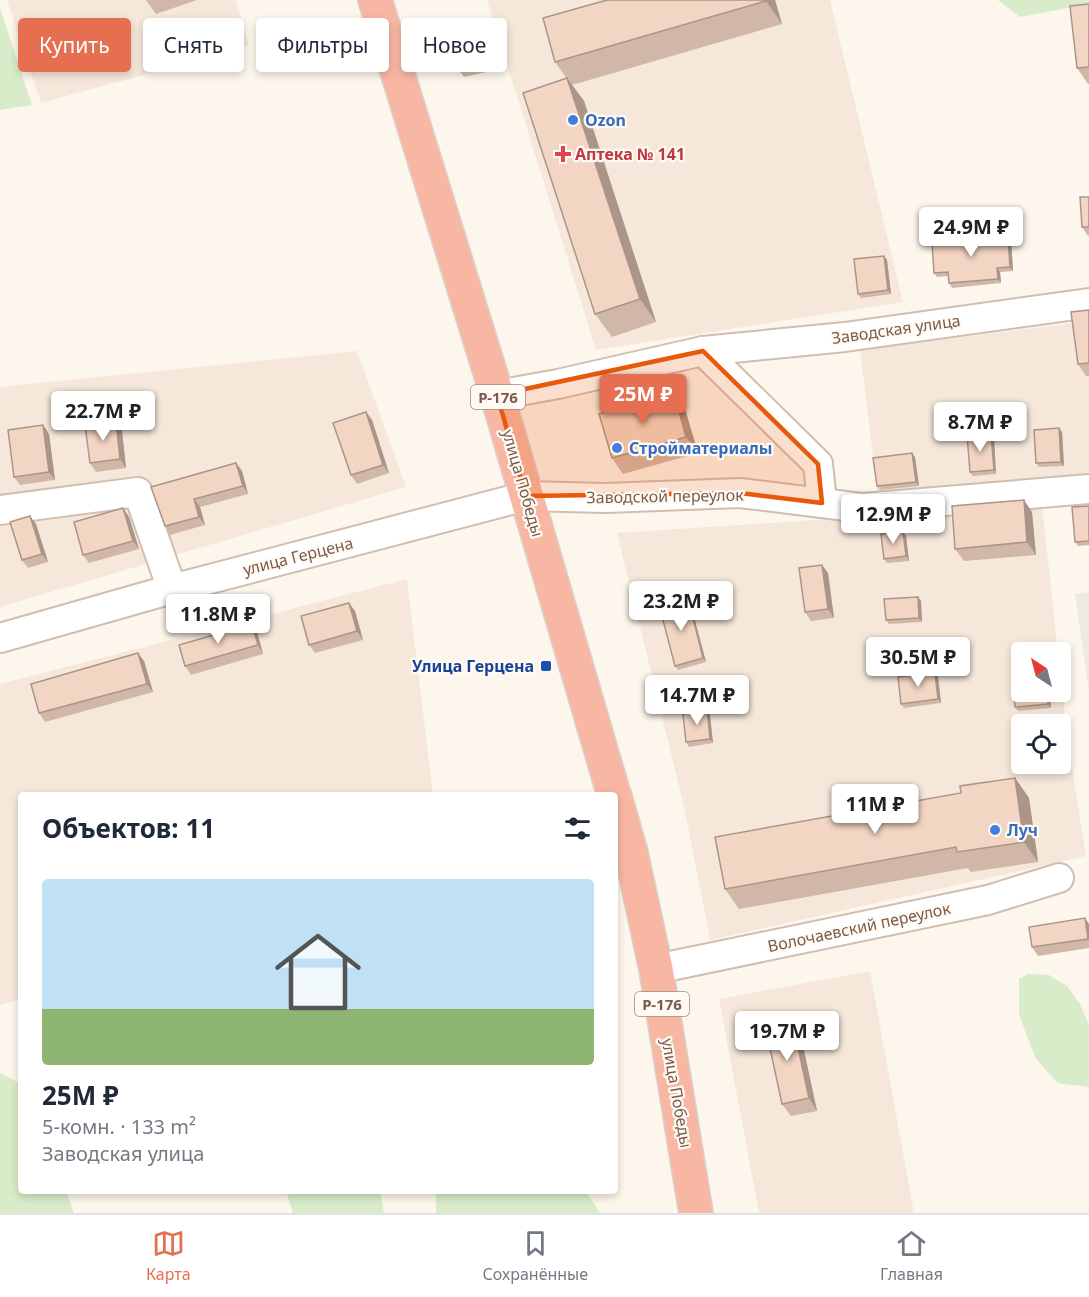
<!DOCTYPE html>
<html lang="ru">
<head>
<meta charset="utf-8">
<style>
	:root { --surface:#fff; --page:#f2f2f3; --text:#1f2937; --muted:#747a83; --line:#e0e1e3; --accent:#e76f51 }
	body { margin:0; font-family:"Noto Sans",sans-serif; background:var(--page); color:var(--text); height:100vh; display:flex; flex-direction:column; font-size:22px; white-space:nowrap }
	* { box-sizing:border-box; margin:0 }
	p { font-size:20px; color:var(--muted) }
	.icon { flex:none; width:33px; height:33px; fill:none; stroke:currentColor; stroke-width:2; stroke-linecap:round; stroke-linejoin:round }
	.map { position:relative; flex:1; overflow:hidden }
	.details { position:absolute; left:18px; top:792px; width:600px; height:402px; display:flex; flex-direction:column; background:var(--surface); border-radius:6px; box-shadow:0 3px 9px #0003 }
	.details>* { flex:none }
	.guide { position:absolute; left:18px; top:18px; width:600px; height:54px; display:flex; gap:12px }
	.needle { width:39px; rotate:324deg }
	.tools { position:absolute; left:1011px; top:642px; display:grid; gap:12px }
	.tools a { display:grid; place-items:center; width:60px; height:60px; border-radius:6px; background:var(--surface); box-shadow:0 3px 9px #0003; font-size:30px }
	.price { position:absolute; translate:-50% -51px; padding:0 14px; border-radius:6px; background:#fff; color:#222; font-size:20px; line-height:39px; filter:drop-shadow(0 2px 3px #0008) }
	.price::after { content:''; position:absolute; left:50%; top:36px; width:18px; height:14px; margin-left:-9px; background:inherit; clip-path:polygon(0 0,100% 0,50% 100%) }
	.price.on { background:var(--accent); color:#fff }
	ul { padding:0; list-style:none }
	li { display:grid; align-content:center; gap:12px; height:318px; padding:0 24px }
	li+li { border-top:2px solid var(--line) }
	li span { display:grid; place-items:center; height:186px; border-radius:6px; color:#555 }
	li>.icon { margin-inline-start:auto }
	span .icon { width:108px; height:108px; fill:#fffc; stroke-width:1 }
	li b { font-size:26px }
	h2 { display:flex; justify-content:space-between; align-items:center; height:72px; padding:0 24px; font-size:26px }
	.chip { padding:0 21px; border-radius:6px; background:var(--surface); box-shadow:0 3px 9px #0003; font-size:21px; line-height:54px }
	.chip.on { background:var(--accent); color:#fff }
	.dock { display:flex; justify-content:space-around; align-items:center; height:84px; border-top:2px solid var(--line); background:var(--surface); font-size:16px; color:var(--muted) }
	.dock a { display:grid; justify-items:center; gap:3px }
	.dock .on { color:var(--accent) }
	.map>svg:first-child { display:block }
	.residential { fill:#f5e8da; fill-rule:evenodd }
	.industrial { fill:#efe9e4 }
	.green { fill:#d8ecc9 }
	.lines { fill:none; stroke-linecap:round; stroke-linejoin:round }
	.minor-casing { stroke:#d1beb0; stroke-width:32 }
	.highway-casing { stroke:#dad1cd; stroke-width:36 }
	.minor { stroke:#fff; stroke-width:28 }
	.highway { stroke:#f7b7a3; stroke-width:33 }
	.wall { fill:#d1b7a8 }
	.shaded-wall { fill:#aa9588 }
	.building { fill:#f3d5c3; stroke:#aa9588; stroke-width:1.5 }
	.marked { fill:#e8590c; fill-opacity:0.2; stroke:#e8590c; stroke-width:4.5; stroke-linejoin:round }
	.shop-dot { fill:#3f7fe0; stroke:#fffaf3; stroke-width:2 }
	.health-dot { fill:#e0444e; stroke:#fffaf3; stroke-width:2 }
	.transit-dot { fill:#1a4fb4; stroke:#fffaf3; stroke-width:2 }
	.labels { text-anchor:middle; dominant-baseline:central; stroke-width:4.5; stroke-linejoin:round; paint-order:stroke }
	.shield { fill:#fffaf3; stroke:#a28b7f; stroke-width:1.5 }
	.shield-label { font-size:15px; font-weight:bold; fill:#7a5c4d }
	.shop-label { font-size:16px; font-weight:bold; fill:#366cbe; stroke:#fffaf3; text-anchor:start }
	.health-label { font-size:16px; font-weight:bold; fill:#be3a42; stroke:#fffaf3; text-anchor:start }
	.street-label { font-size:16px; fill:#7a5c4d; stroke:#fffaf3 }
	.transit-label { font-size:16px; font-weight:bold; fill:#164399; stroke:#fffaf3; text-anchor:end }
</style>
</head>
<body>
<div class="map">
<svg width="1089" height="1213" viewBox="0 0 1089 1213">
	<rect width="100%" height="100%" fill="#fdf6ec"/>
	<g class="residential">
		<polygon points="7,0 236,0 249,46 41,103"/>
		<polygon points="487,0 830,0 903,302 596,350"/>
		<polygon points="1089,321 1089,480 878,497 860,350"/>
		<polygon points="357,351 406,487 0,607 0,387"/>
		<path d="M1042,505L1058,652H1022V692H1060L1061,676L1067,736L1086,856L710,940L685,811L617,533ZM1022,724H1060V764H1022Z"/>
		<polygon points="407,579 433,795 21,795 21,999 0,1005 0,684"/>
		<polygon points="870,971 914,1213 759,1213 719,999"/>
	</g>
	<polygon class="industrial" points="1089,592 1089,692 1075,594"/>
	<g class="green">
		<polygon points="998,0 1089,0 1089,4 1020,17"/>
		<polygon points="0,8 32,105 0,110"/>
		<polygon points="1028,974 1049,975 1067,986 1080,1004 1089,1025 1089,1087 1058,1083 1036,1059 1019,1015 1019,979"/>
		<polygon points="0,1073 21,1084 21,1191 66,1191 74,1213 0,1213"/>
		<polygon points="286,1191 380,1191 384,1213 293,1213"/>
		<polygon points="436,1191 586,1191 600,1213 436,1213"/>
	</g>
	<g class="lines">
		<g class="minor-casing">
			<g id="minor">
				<polyline points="703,351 818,464 822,503"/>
				<polyline points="497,395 558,384 703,351 845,337 1089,303"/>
				<polyline points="0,510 138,492 172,589"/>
				<polyline points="0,638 172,589 526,496 605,498 740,493 862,508 1089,489"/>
				<polyline points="656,969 988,900 1059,878"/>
			</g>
		</g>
		<g class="highway-casing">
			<g id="highway">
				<polyline points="375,0 497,395 614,795"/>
				<polyline points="615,797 631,853 656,969 696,1213"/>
			</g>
		</g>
		<use href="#minor" class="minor"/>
		<use href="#highway" class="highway"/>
	</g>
	<g class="wall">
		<polygon points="146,0 197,0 156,14"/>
		<polygon points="775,0 782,24 572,85 584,101 656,322 612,337 595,314 567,79 555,62 543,18"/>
		<polygon points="1089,4 1089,84 1088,84 1077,68"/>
		<polygon points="491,34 500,69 464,77 458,69"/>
		<polygon points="1089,197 1089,235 1088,236 1082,227"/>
		<polygon points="1008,236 1011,240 1013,271 1000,272 1001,283 952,288 949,283 948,276 937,277 934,273"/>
		<polygon points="884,256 887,260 891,294 861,298 858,294"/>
		<polygon points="1089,310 1089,376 1086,376 1078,364"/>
		<polygon points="685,409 698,453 623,474 612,458"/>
		<polygon points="366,412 372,420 389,473 357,484 351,475"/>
		<polygon points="43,425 49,434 55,480 20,485 14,477"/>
		<polygon points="1059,428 1062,432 1064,466 1039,467 1036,463"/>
		<polygon points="122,431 126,468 96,472 90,463"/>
		<polygon points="991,434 994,438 996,474 973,476 970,472"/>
		<polygon points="915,457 919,486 880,490 877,486"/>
		<polygon points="236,463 242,471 248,494 200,507 205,525 170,535 165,526 151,487"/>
		<polygon points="1089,506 1089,545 1078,546 1075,542"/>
		<polygon points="123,508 129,517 139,549 89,563 83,555"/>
		<polygon points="1032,512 1036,555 964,561 955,549"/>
		<polygon points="36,524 48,562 28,568 22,560"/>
		<polygon points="906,536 909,561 887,563 884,559"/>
		<polygon points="828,573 834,618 811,621 805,612"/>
		<polygon points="918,597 921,601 922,622 889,624 886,620"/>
		<polygon points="688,598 690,602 706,662 678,670 675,666"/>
		<polygon points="355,611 363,640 315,653 309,645"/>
		<polygon points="252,624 257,632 263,654 191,675 185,666"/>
		<polygon points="144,661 153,692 45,722 39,713"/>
		<polygon points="935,673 938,677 941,703 904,708 901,704"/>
		<polygon points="1050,692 1051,708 1018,711 1015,707"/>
		<polygon points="710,715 713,743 689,747 686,742"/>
		<polygon points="1015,778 1029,798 1038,862 971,872 968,868 739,909 725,889"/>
		<polygon points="1089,924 1089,948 1038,956 1032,947"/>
		<polygon points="800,1032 817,1111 791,1116 782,1104"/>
	</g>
	<g class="shaded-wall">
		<polygon points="766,0 775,0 782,24 766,1"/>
		<polygon points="486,25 491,34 500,69 494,60"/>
		<polygon points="567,78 584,101 656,322 640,299"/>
		<polygon points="1008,236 1011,240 1013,271 1010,267"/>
		<polygon points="884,256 887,260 891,294 888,290"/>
		<polygon points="997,268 1000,272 1001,283 998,279"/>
		<polygon points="674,393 685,409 698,453 686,437"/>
		<polygon points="366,412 372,420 389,473 383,465"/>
		<polygon points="116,422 122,431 126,468 120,459"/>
		<polygon points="43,425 49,434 55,480 49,472"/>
		<polygon points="1059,428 1062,432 1064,466 1061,462"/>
		<polygon points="991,434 994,438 996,474 994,470"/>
		<polygon points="912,453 915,457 919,486 916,482"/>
		<polygon points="236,463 242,471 248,494 243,486"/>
		<polygon points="194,499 200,507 205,525 199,517"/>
		<polygon points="1024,500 1032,512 1036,555 1027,542"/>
		<polygon points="123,508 129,517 139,549 133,541"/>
		<polygon points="30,516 36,524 48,562 42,554"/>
		<polygon points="903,532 906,536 909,561 906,556"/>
		<polygon points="822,565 828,573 834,618 828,609"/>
		<polygon points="918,597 921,601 922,622 919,618"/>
		<polygon points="688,598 690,602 706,662 703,658"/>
		<polygon points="349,603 355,611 363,640 357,631"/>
		<polygon points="252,624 257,632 263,654 258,645"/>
		<polygon points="138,653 144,661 153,692 147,684"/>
		<polygon points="935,673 938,677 941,703 938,699"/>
		<polygon points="1047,692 1050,692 1051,708 1048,704"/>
		<polygon points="707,710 710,715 713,743 710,739"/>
		<polygon points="1015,778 1029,798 1038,862 1024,842"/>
		<polygon points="1085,918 1089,924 1089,940 1088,939"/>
		<polygon points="792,1020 800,1032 817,1111 809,1098"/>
	</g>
	<g class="building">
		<polygon points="607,0 766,0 766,1 555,62 543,18"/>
		<polygon points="1089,4 1089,67 1077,68 1070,6"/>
		<polygon points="486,25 494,60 458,69 450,34"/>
		<polygon points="567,78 640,299 595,314 523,93"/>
		<polygon points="1080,197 1089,197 1089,227 1082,227"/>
		<polygon points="1008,236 1010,267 997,268 998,279 949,283 948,272 934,273 932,242"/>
		<polygon points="884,256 888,290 858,294 854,259"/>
		<polygon points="1089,310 1089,363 1078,364 1071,312"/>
		<polygon points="674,393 686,437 612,458 599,414"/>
		<polygon points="366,412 383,465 351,475 333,423"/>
		<polygon points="116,422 120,459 90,463 85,426"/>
		<polygon points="43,425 49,472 14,477 8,430"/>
		<polygon points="1059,428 1061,462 1036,463 1034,430"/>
		<polygon points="991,434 994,470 970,472 967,435"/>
		<polygon points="912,453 916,482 877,486 873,458"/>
		<polygon points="236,463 243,486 194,499 199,517 165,526 151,487"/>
		<polygon points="1024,500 1027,542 955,549 952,506"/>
		<polygon points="1089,506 1089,541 1075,542 1072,507"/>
		<polygon points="123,508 133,541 83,555 74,522"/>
		<polygon points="30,516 42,554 22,560 10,522"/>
		<polygon points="903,532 906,556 884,559 881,534"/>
		<polygon points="822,565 828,609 805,612 799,568"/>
		<polygon points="918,597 919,618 886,620 884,599"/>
		<polygon points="688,598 703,658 675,666 659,605"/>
		<polygon points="349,603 357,631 309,645 301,616"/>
		<polygon points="252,624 258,645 185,666 179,645"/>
		<polygon points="138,653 147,684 39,713 31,684"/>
		<polygon points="1022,665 1022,692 1047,692 1048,704 1015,707 1012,666"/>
		<polygon points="935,673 938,699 901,704 898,677"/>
		<polygon points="707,710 710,739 686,742 683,714"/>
		<polygon points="1015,778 1024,842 957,852 956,847 725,889 715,837 961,793 960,786"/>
		<polygon points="1085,918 1088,939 1032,947 1029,927"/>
		<polygon points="792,1020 809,1098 782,1104 765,1025"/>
	</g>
	<path class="marked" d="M703,351L818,464L822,503L740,493L526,496L497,395Z"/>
	<g class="shop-dot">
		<circle cx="573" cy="120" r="6"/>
		<circle cx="617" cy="448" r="6"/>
		<circle cx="995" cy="830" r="6"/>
	</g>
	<path class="health-dot" d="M560 145h6v6h6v6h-6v6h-6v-6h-6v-6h6z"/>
	<rect class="transit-dot" x="540" y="660" width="12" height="12" rx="3"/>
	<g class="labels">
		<g class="shield">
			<rect x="471" y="385" width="54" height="24" rx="4.5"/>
			<rect x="635" y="992" width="54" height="24" rx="4.5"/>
		</g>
		<g class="shield-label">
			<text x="498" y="397">Р-176</text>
			<text x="662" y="1004">Р-176</text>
		</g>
		<g class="shop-label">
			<text x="585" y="120">Ozon</text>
			<text x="629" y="448">Стройматериалы</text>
			<text x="1007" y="830">Луч</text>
		</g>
		<g class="health-label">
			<text x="575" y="154">Аптека № 141</text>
		</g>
		<g class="street-label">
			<text transform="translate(896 329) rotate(-8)">Заводская улица</text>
			<text transform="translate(523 483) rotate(74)">улица Победы</text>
			<text transform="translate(665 496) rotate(-1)">Заводской переулок</text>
			<text transform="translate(298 556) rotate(-14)">улица Герцена</text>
			<text transform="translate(859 927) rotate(-12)">Волочаевский переулок</text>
			<text transform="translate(677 1093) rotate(80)">улица Победы</text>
		</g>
		<g class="transit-label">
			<text x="534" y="666">Улица Герцена</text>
		</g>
	</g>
</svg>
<div class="tools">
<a><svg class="needle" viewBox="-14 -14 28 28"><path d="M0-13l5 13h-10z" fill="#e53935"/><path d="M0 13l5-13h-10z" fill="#747a83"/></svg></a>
<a><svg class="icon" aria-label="locate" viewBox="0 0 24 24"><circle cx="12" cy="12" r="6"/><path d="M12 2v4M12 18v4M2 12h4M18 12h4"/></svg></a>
</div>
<b class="price" style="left:971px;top:258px">24.9M ₽</b>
<b class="price on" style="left:643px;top:425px">25M ₽</b>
<b class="price" style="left:103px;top:442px">22.7M ₽</b>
<b class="price" style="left:980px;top:453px">8.7M ₽</b>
<b class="price" style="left:893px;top:545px">12.9M ₽</b>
<b class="price" style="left:681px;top:632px">23.2M ₽</b>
<b class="price" style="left:218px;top:645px">11.8M ₽</b>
<b class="price" style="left:918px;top:688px">30.5M ₽</b>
<b class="price" style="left:697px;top:726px">14.7M ₽</b>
<b class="price" style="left:875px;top:835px">11M ₽</b>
<b class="price" style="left:787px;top:1062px">19.7M ₽</b>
<div class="guide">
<a class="chip on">Купить</a>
<a class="chip">Снять</a>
<a class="chip">Фильтры</a>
<a class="chip">Новое</a>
</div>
<section class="details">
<h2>Объектов: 11<svg class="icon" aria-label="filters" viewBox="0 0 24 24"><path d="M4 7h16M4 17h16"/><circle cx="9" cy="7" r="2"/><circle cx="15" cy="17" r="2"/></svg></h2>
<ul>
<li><span style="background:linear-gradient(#bfe0f5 70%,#8fb573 0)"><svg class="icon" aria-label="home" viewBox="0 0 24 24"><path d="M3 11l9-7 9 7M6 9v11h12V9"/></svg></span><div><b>25M ₽</b><p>5-комн. · 133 m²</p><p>Заводская улица</p></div></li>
</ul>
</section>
</div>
<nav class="dock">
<a class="on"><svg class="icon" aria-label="map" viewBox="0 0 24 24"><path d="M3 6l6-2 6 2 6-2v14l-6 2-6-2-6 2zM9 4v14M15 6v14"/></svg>Карта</a>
<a><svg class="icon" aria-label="saved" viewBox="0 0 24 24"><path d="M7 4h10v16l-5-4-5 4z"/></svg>Сохранённые</a>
<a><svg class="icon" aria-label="home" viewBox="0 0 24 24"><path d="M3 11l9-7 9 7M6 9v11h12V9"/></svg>Главная</a>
</nav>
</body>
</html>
